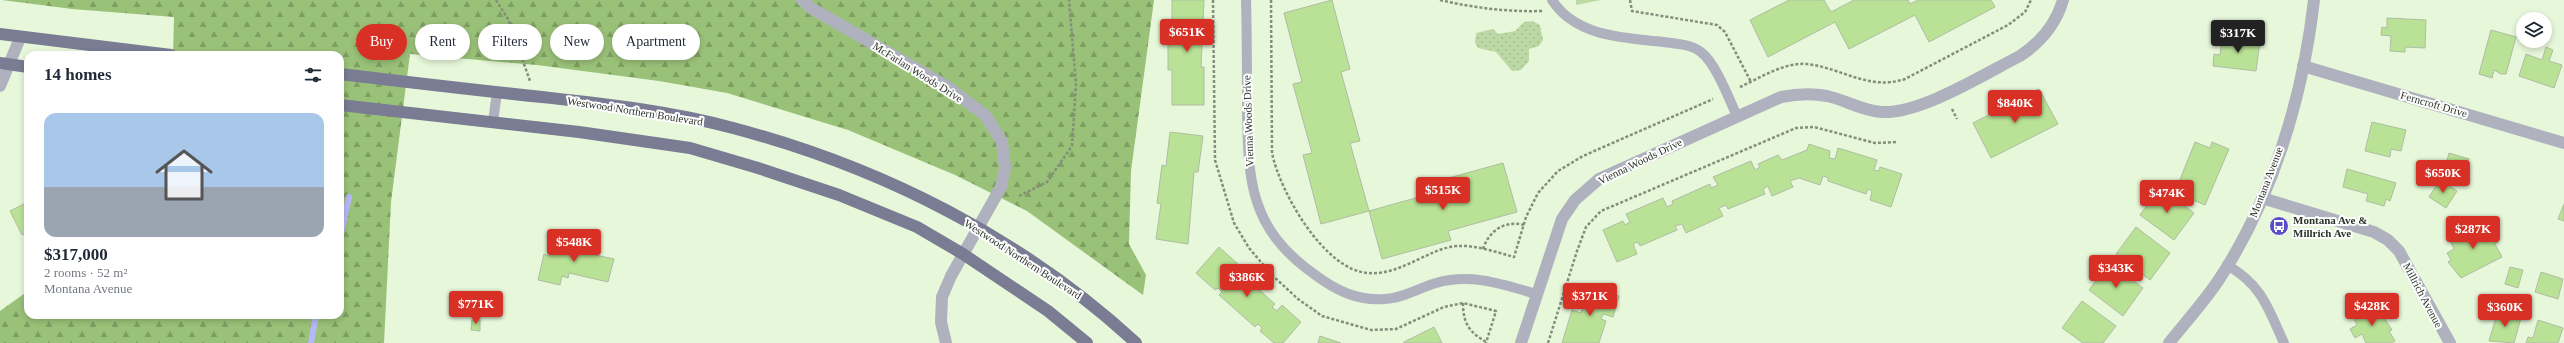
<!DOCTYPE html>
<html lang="en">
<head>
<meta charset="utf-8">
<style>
	:root { --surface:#fff; --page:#f2f2f3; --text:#1f2937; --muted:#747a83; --accent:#d93025 }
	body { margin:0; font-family:"Times New Roman",serif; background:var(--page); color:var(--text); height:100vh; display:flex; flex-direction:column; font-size:15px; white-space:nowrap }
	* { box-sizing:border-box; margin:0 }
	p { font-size:13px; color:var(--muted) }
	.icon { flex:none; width:22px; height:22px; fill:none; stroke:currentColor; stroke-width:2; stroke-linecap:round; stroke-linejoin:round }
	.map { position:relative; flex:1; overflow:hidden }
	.panel { position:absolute; left:24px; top:51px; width:320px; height:268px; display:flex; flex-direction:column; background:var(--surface); border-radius:12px; box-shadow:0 2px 6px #0003 }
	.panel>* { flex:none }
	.guide { position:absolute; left:356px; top:24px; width:380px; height:36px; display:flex; gap:8px }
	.tools { position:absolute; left:2516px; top:12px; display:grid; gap:8px }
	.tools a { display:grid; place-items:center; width:36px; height:36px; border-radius:50%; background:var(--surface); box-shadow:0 2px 6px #0003; font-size:20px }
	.price { position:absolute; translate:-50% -34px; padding:0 9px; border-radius:4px; background:var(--accent); color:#fff; font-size:13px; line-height:26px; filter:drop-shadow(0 1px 2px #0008) }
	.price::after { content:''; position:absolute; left:50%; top:24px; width:12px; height:9px; margin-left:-6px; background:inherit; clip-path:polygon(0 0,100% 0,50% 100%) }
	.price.current { background:#222; color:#fff }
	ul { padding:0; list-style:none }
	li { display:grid; align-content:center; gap:8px; height:212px; padding:0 20px }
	li span { display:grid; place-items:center; height:124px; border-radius:12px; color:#555 }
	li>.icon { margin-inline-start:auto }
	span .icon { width:72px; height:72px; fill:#fffc; stroke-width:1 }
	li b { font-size:17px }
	h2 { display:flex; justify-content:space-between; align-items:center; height:48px; padding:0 20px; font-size:17px }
	.pill { padding:0 14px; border-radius:18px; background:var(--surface); box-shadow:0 2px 6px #0003; font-size:14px; line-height:36px }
	.pill.current { background:var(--accent); color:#fff }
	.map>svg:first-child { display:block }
	.forest { fill:url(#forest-firs) }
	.park { fill:url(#park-dots) }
	.garden { fill:#bcd9a5 }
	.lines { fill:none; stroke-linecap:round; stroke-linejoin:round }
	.stream { stroke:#b5b8f5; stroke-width:6 }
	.building { fill:#bae297; stroke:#aebda2 }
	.path { stroke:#838e7b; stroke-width:2.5; stroke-dasharray:3 2; stroke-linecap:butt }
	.service { stroke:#b0b1bf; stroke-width:10 }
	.minor { stroke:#b0b1bf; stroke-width:12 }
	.tertiary { stroke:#b0b1bf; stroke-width:12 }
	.primary { stroke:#7a7c94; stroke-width:12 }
	.labels { text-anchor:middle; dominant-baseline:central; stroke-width:4; stroke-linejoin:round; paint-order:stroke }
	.street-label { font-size:11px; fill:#2e3429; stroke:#fefefe }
	.poi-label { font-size:11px; font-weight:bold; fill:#2e3429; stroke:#fefefe; text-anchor:start }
</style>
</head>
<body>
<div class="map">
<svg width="2564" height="343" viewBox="0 0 2564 343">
	<defs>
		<pattern id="forest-firs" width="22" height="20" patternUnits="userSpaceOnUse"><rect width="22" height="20" fill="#9ac178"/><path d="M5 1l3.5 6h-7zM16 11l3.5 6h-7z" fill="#7e9e62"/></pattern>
		<pattern id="park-dots" width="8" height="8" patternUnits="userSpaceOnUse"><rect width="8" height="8" fill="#bcd9a5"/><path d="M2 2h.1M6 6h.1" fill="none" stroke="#a2bb8e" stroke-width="1.8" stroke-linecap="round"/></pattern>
	</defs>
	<rect width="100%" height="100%" fill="#e7f7da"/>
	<polygon class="forest" points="2,0 1154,0 1131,171 1129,244 1146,275 1143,295 1027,211 955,175 848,130 727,93 659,81 537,65 410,54 391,202 384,343 0,343 0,311 28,291 28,315 340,315 340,55 173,55 174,17 72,9"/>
	<polygon class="park" points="1532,21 1540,25 1543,40 1539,46 1529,49 1529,61 1521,70 1512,71 1496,52 1478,48 1475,43 1476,33 1493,29 1498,34 1515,31 1524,22"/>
	<polygon class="garden" points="1576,0 1601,0 1576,5"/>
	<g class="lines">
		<g class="stream">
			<polyline points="340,237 349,197"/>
			<polyline points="311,343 316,315"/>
		</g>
	</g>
	<g class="building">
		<polygon points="1172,0 1204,0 1201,67 1204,67 1204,105 1172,105 1172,70 1168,70 1168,31 1172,31"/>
		<polygon points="1332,0 1350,69 1341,72 1360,141 1350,143 1369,211 1321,224 1303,155 1312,153 1293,84 1302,82 1284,13"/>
		<polygon points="1789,0 1824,0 1831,12 1854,0 1908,0 1910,4 1918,0 1991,0 1995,7 1929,42 1915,15 1849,49 1835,22 1768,57 1750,20"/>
		<polygon points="2387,18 2426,20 2425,48 2405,47 2405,52 2390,51 2391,36 2381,35 2382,27 2387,28"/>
		<polygon points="2491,30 2516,37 2506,74 2501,74 2494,70 2492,78 2479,74"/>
		<polygon points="2222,37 2260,41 2256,71 2213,66 2214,54 2220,55"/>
		<polygon points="2546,47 2553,50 2549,61 2562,65 2554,88 2519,76 2526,54 2542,60"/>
		<polygon points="2039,89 2058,124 1991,158 1973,123"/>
		<polygon points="2372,122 2406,130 2401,151 2391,149 2390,157 2365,151"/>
		<polygon points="1170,132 1203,136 1198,172 1194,172 1188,244 1156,239 1161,204 1157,203 1162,165 1166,166"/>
		<polygon points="2195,142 2210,148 2212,142 2229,149 2205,205 2188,198 2190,193 2177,187"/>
		<polygon points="1809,144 1830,151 1829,158 1835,159 1838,148 1877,160 1874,170 1879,171 1880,167 1902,174 1891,207 1870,200 1872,191 1868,189 1866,194 1828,181 1828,178 1823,176 1820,185 1799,178 1790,181 1793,187 1772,196 1768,186 1763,189 1765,194 1728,209 1726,205 1719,208 1723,216 1686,233 1682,224 1675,226 1677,230 1640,246 1638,242 1633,244 1637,254 1617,262 1603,230 1623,221 1625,225 1630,222 1626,214 1663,198 1667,207 1673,204 1672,201 1710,184 1711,188 1718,185 1713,177 1751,161 1755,170 1760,167 1758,164 1778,155 1782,160 1807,150"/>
		<polygon points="2449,153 2469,159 2462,182 2443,176"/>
		<polygon points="1503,163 1517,212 1448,231 1451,240 1382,259 1369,211 1437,192 1434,182"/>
		<polygon points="2347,169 2396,183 2390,201 2386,199 2384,206 2366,201 2368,194 2343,187"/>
		<polygon points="2440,180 2457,191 2446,208 2429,197"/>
		<polygon points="2160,188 2194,213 2174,240 2140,215"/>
		<polygon points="28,202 28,232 22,235 10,211"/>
		<polygon points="2564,204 2564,221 2558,219"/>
		<polygon points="2477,223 2480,230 2489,226 2498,242 2495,244 2502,257 2461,278 2448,262 2451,260 2447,253 2454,249 2449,238"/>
		<polygon points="2136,227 2170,253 2150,280 2116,254"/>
		<polygon points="553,239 597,249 596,255 614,259 608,282 569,273 568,278 562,276 560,285 538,280 544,254 549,256"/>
		<polygon points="1219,247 1239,265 1233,272 1237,275 1239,272 1275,304 1272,307 1277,311 1282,305 1301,322 1283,343 1274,343 1260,331 1262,328 1258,324 1255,327 1219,295 1222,292 1218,288 1215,290 1196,273"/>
		<polygon points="2109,263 2143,288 2123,316 2089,290"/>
		<polygon points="2510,267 2523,270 2518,288 2505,284"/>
		<polygon points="2541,272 2563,279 2558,299 2535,292"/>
		<polygon points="1586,285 1619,296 1613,317 1603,314 1601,319 1606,321 1599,343 1562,343 1572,310 1581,313 1583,308 1579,307"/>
		<polygon points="2082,301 2116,326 2103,343 2083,343 2062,328"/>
		<polygon points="2375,304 2392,330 2389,331 2395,341 2391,343 2366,343 2362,334 2355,338 2350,329 2357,325 2353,317"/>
		<polygon points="2498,311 2521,318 2514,343 2489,341"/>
		<polygon points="472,320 480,320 480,331 471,330"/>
		<polygon points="2538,320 2563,328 2558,343 2526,343 2528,337 2533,338"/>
		<polygon points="1434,327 1442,343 1404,343 1404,342"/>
		<polygon points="1320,336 1341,343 1318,343"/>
	</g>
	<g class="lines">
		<g class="path">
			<polyline points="496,0 508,19 530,81"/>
			<polyline points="1213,0 1215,160 1234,223 1249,248 1272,275 1298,299 1322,316 1371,330 1396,329 1444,307 1463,303 1496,311 1486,343"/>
			<path d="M1271,0L1272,153C1280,192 1324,270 1368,273C1401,276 1430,247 1458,246C1476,245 1496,252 1514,257L1526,217L1538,193L1558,171L1583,156L1713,99"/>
			<path d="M1440,0C1475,8 1507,12 1543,11"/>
			<polyline points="1630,0 1632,11 1717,25 1725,32 1751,82"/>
			<path d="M1740,87C1760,78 1784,62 1807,64C1842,68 1869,91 1905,79L2008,25L2025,12L2031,0"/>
			<polyline points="1952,109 1957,119"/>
			<polyline points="1019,196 1047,182 1072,146 1076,84 1069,0"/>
			<path d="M1483,249C1489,231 1504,220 1524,225"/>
			<path d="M1463,303C1463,323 1469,332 1486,342"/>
			<polyline points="1548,343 1577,251 1586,227 1601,211 1796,128 1814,127 1875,143 1897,142"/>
		</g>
		<g class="service">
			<path d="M1246,0C1247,35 1247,71 1247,106C1248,180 1249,228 1314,274C1335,290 1357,301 1384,299C1401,299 1419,288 1436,283C1471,273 1502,284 1536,294"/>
			<path d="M1552,0C1576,37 1625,38 1664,42C1677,44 1692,44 1702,53C1716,64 1729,99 1737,116"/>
			<polyline points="493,122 497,92"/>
			<path d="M2227,265C2262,285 2268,308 2284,343"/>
		</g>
		<g class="minor">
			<polyline points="802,0 811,8 948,87 986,116 1002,142 1005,168 1001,187 951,276 942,297 941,322 946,343"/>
			<polyline points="2303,66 2564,143"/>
			<polyline points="0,86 20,38"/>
			<polyline points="2262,198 2374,232 2388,240 2399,251 2450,343"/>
			<path d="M1521,343L1562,219L1575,200L1599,179L1781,97C1796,94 1811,93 1827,96C1846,100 1862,111 1882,112C1921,114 1984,74 2020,56C2041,42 2056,25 2063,0"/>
		</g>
		<path class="tertiary" d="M2169,343C2185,323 2203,303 2218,281C2272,200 2303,97 2314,0"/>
		<g class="primary">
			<polyline points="0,34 171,55"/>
			<polyline points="0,63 28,67"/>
			<path d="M340,74C407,82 474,90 542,97C605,104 671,111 733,128C881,167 1024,239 1136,343"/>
			<polyline points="340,105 579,132 690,148 758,168 839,195 917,227 963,254 1048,311 1087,343"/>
		</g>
	</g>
	<defs>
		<g id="bus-disc" transform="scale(1)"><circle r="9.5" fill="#5a4ec6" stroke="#fefefe"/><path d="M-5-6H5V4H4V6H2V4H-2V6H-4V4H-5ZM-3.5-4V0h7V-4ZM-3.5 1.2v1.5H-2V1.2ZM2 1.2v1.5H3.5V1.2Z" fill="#fff"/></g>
	</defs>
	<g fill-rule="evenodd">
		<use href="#bus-disc" x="2279" y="226"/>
	</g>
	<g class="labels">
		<g class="street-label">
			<text transform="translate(918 72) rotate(32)">McFarlan Woods Drive</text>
			<text transform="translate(2434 104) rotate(16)">Ferncroft Drive</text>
			<text transform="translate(635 111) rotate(9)">Westwood Northern Boulevard</text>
			<text transform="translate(1248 121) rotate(-92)">Vienna Woods Drive</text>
			<text transform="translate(1640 161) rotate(-26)">Vienna Woods Drive</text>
			<text transform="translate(2266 182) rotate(-69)">Montana Avenue</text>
			<text transform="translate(1023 259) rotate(33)">Westwood Northern Boulevard</text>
			<text transform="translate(2423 295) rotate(62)">Millrich Avenue</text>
		</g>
		<g class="poi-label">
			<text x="2293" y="220">Montana Ave &amp;<tspan x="2293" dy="13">Millrich Ave</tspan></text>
		</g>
	</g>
</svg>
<div class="tools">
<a><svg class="icon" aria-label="layers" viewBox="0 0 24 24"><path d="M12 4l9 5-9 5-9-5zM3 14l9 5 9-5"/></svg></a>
</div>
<b class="price" style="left:1187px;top:53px">$651K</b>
<b class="price current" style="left:2238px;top:54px">$317K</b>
<b class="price" style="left:2015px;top:124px">$840K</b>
<b class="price" style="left:2443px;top:194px">$650K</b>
<b class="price" style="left:1443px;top:211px">$515K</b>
<b class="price" style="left:2167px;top:214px">$474K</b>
<b class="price" style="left:2473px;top:250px">$287K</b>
<b class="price" style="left:574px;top:263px">$548K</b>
<b class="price" style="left:2116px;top:289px">$343K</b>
<b class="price" style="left:1247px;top:298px">$386K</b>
<b class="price" style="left:1590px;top:317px">$371K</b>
<b class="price" style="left:476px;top:325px">$771K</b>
<b class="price" style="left:2372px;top:327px">$428K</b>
<b class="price" style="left:2505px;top:328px">$360K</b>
<div class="guide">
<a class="pill current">Buy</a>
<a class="pill">Rent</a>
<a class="pill">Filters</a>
<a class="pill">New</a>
<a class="pill">Apartment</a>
</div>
<section class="panel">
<h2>14 homes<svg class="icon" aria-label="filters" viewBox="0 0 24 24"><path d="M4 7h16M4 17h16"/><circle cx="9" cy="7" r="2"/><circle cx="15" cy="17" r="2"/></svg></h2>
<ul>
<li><span style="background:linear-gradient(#a9c7e8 60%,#9aa5b1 0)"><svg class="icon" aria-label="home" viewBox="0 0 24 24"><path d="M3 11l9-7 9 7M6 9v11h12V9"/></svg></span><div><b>$317,000</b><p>2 rooms · 52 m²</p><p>Montana Avenue</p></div></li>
</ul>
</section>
</div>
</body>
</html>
